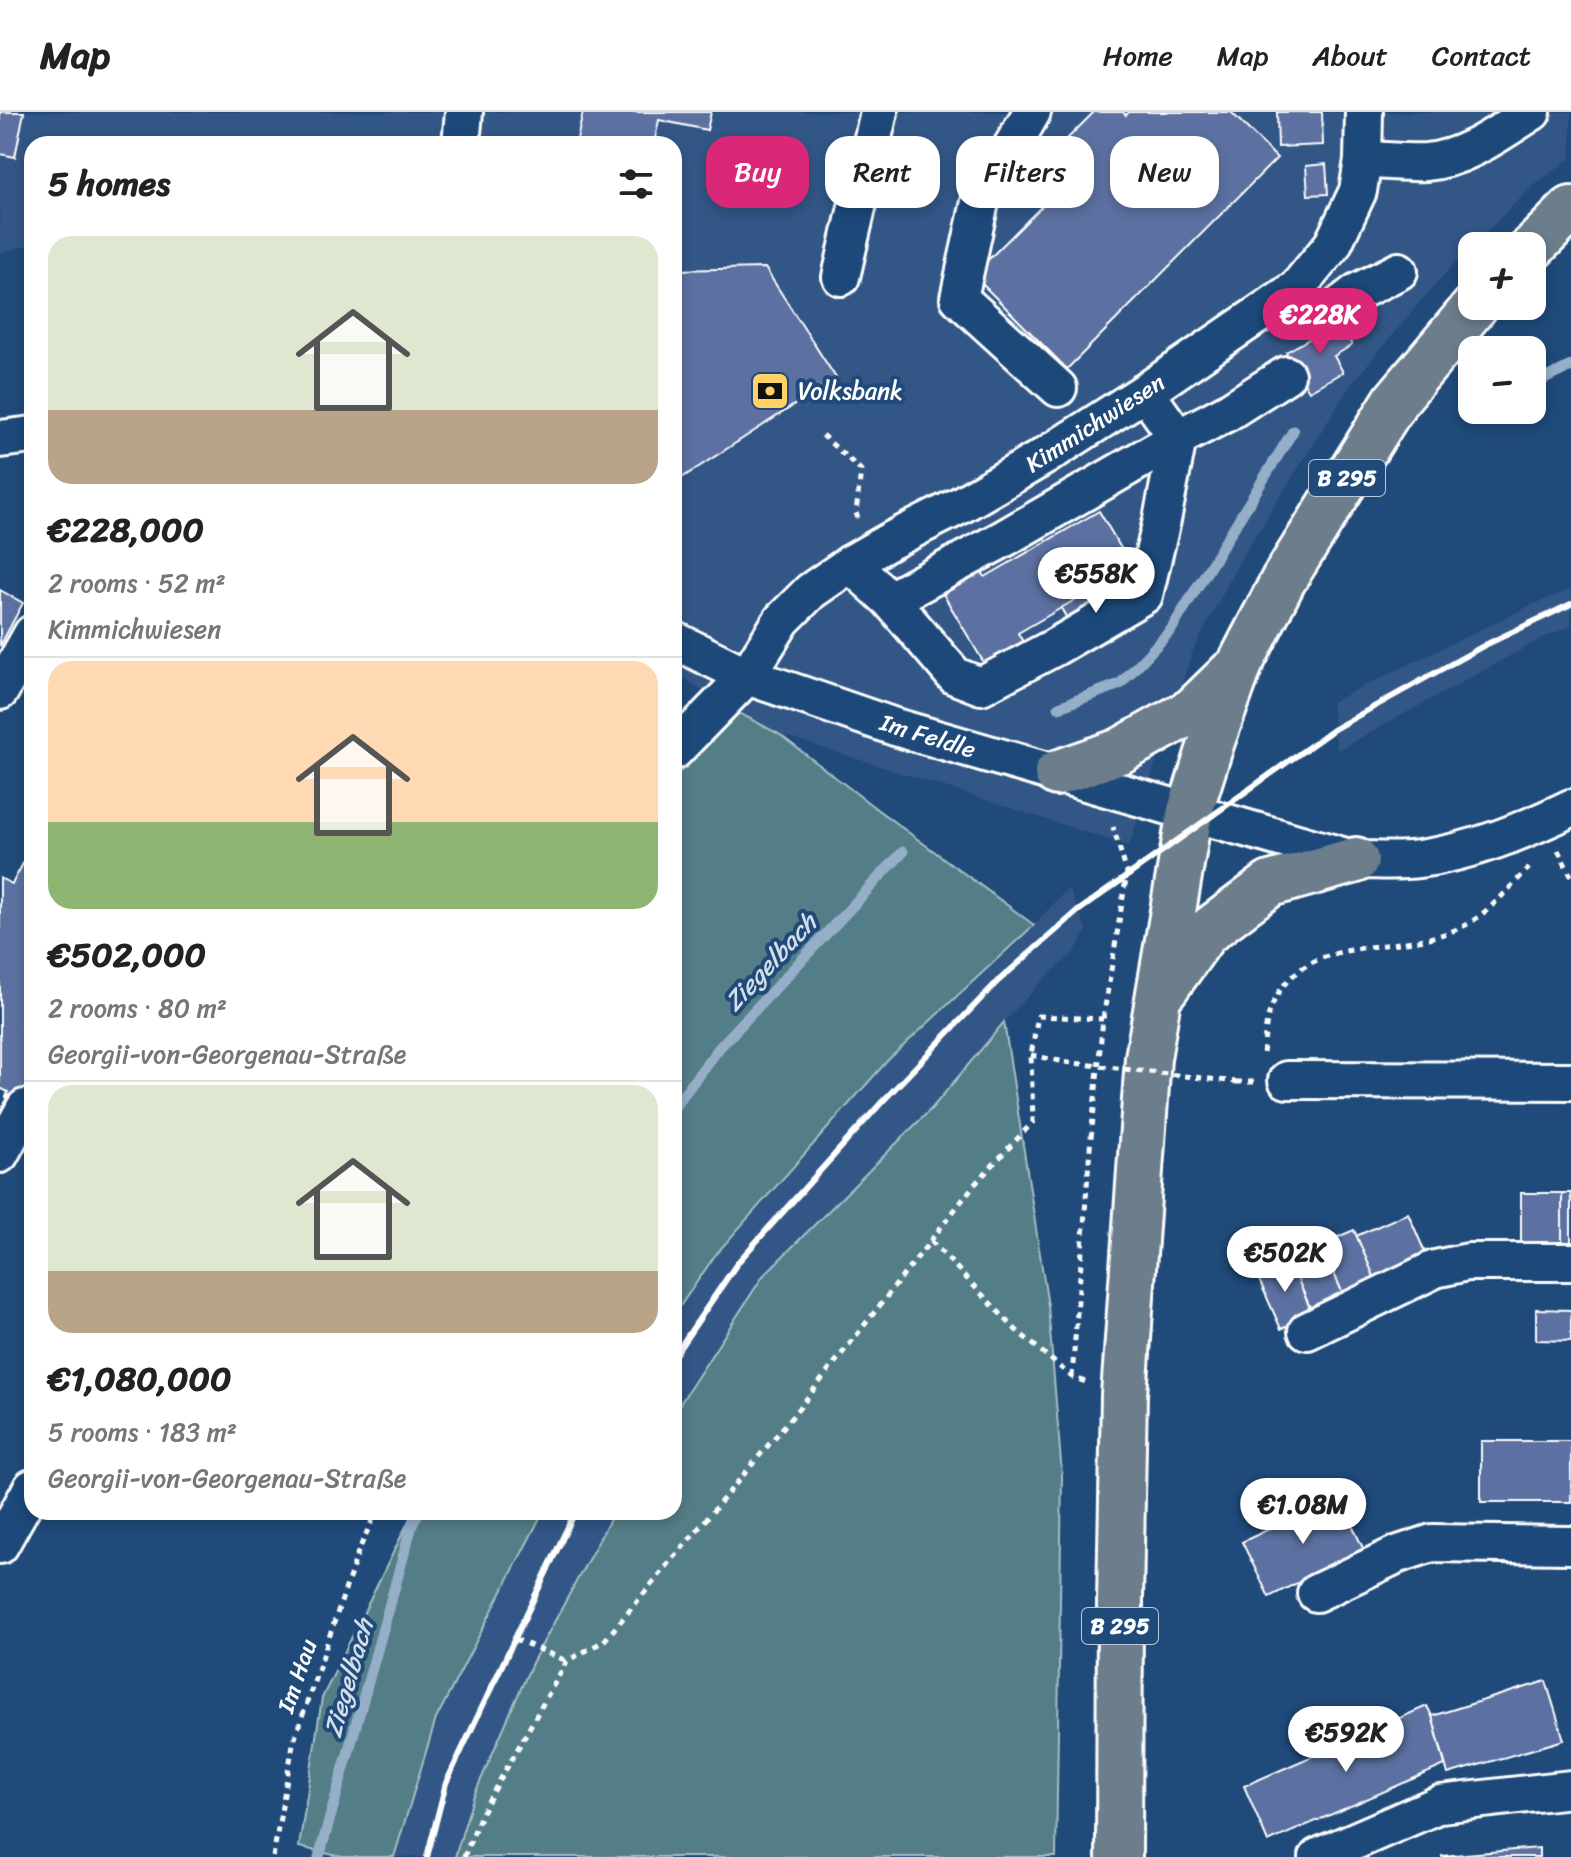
<!DOCTYPE html>
<html lang="en">
<head>
<meta charset="utf-8">
<style>
	:root { --surface:#fff; --page:#f6f6f6; --text:#222; --muted:#767676; --line:#e0e0e0; --accent:#db2777 }
	body { margin:0; font-family:Sriracha,sans-serif; background:var(--page); color:var(--text); height:100vh; display:flex; flex-direction:column; font-size:30px; white-space:nowrap }
	* { box-sizing:border-box; margin:0 }
	p { font-size:26px; color:var(--muted) }
	.icon { flex:none; width:44px; height:44px; fill:none; stroke:currentColor; stroke-width:2; stroke-linecap:round; stroke-linejoin:round }
	.map { position:relative; flex:1; overflow:hidden }
	.details { position:absolute; left:24px; top:24px; width:658px; height:1384px; display:flex; flex-direction:column; background:var(--surface); border-radius:24px; box-shadow:0 4px 12px #0003 }
	.details>* { flex:none }
	.banner { position:absolute; left:706px; top:24px; width:744px; height:72px; display:flex; gap:16px }
	.fabs { position:absolute; left:1458px; top:120px; display:grid; gap:16px }
	.fabs a { display:grid; place-items:center; width:88px; height:88px; border-radius:16px; background:var(--surface); box-shadow:0 4px 12px #0003; font-size:40px }
	.price { position:absolute; translate:-50% -68px; padding:0 18px; border-radius:28px; background:#fff; color:#222; font-size:26px; line-height:52px; filter:drop-shadow(0 2px 4px #0008) }
	.price::after { content:''; position:absolute; left:50%; top:48px; width:24px; height:18px; margin-left:-12px; background:inherit; clip-path:polygon(0 0,100% 0,50% 100%) }
	.price.active { background:var(--accent); color:#fff }
	ul { padding:0; list-style:none }
	li { display:grid; align-content:center; gap:16px; height:424px; padding:0 24px }
	li+li { border-top:2px solid var(--line) }
	li span { display:grid; place-items:center; height:248px; border-radius:24px; color:#555 }
	li>.icon { margin-inline-start:auto }
	span .icon { width:144px; height:144px; fill:#fffc; stroke-width:1 }
	li b { font-size:34px }
	h2 { display:flex; justify-content:space-between; align-items:center; height:96px; padding:0 24px; font-size:34px }
	.pill { padding:0 28px; border-radius:24px; background:var(--surface); box-shadow:0 4px 12px #0003; font-size:28px; line-height:72px }
	.pill.active { background:var(--accent); color:#fff }
	header { display:flex; align-items:center; gap:48px; box-sizing:border-box; height:112px; padding:0 40px; background:var(--surface); border-bottom:2px solid var(--line) }
	header strong { font-size:38px }
	nav { display:flex; gap:44px; margin-inline-start:auto; font-size:28px }
	.map>svg:first-child { display:block }
	.built { fill:#315686 }
	.green { fill:#527e87; stroke:#a8bec3; stroke-width:2 }
	.lines { fill:none; stroke-linecap:round; stroke-linejoin:round }
	.stream { stroke:#96afc9; stroke-width:11 }
	.building { fill:#5b71a1; stroke:#fff; stroke-width:2 }
	.minor-casing { stroke:#fff; stroke-width:42 }
	.major-casing { stroke:#fff; stroke-width:50 }
	.path { stroke:#fff; stroke-width:5; stroke-dasharray:6 6; stroke-linecap:butt }
	.minor { stroke:#1f4a7a; stroke-width:36 }
	.major { stroke:#6c7d8c; stroke-width:44 }
	.rail { stroke:#fff; stroke-width:6 }
	.path-bridge { stroke:#fff; stroke-width:5; stroke-dasharray:6 6; stroke-linecap:butt }
	.labels { text-anchor:middle; dominant-baseline:central; stroke-width:8; stroke-linejoin:round; paint-order:stroke }
	.shield { fill:#1f4a7a; stroke:#bcc9d7; stroke-width:2 }
	.shield-label { font-size:22px; font-weight:bold; fill:#fff }
	.poi-label { font-size:24px; fill:#fff; stroke:#1f4a7a; text-anchor:start }
	.street-label { font-size:24px; fill:#fff; stroke:#1f4a7a }
	.water-label { font-size:26px; font-style:italic; fill:#d3dee8; stroke:#1f4a7a }
</style>
</head>
<body>
<header>
<strong>Map</strong>
<nav><a>Home</a><a>Map</a><a>About</a><a>Contact</a></nav>
</header>
<div class="map">
<svg width="1571" height="1745" viewBox="0 0 1571 1745">
	<rect width="100%" height="100%" fill="#1f4a7a"/>
	<filter id="ink" filterUnits="userSpaceOnUse"><feTurbulence type="fractalNoise" baseFrequency=".0125" numOctaves="2"/><feDisplacementMap in="SourceGraphic" scale="16" xChannelSelector="R" yChannelSelector="G"/><feConvolveMatrix kernelMatrix="1 2 1 2 8 2 1 2 1" color-interpolation-filters="sRGB"/></filter>
	<g filter="url(#ink)">
		<g class="built">
			<polygon points="0,0 1571,0 1571,46 1533,74 1472,134 1437,170 1352,271 1239,450 1192,541 1129,734 779,622 738,601 674,560 674,32 32,32 32,132 0,142"/>
			<polygon points="1571,477 1571,514 1541,527 1337,639 1331,590 1529,494"/>
			<polygon points="1068,776 1087,818 1074,841 1043,868 1004,910 674,1301 674,1203 716,1142 888,948 1018,830"/>
			<polygon points="543,1400 614,1400 532,1551 473,1686 455,1745 394,1745 436,1607"/>
		</g>
		<g class="green">
			<polygon points="739,601 779,622 878,698 1034,813 888,948 716,1142 674,1203 674,924 678,918 674,916 674,666"/>
			<polygon points="1004,910 1048,1194 1062,1363 1056,1745 455,1745 473,1686 532,1551 614,1400 674,1400 674,1301 763,1164 932,996"/>
			<polygon points="413,1400 543,1400 436,1607 394,1745 342,1745 299,1735 322,1586"/>
		</g>
		<g class="lines">
			<g class="stream">
				<polyline points="1532,273 1571,254"/>
				<polyline points="1059,595 1120,572 1171,518 1293,319"/>
				<polyline points="674,995 719,936 903,740"/>
				<polyline points="319,1745 412,1413 419,1400"/>
			</g>
		</g>
		<g class="building">
			<polygon points="0,0 24,0 15,45 0,42"/>
			<polygon points="583,0 711,0 707,18 659,8 654,32 576,32"/>
			<polygon points="1094,0 1123,0 1126,3 1129,0 1231,0 1277,46 1067,257 973,163 1065,71 1044,50"/>
			<polygon points="1277,0 1322,0 1323,33 1278,35"/>
			<polygon points="1326,52 1328,82 1308,83 1306,54"/>
			<polygon points="765,156 836,266 674,371 674,158"/>
			<polygon points="1339,210 1352,233 1334,244 1343,260 1309,279 1286,240"/>
			<polygon points="1099,399 1132,455 1018,521 1028,539 990,561 936,470 975,448 985,465"/>
			<polygon points="1108,469 1131,509 1084,537 1061,496"/>
			<polygon points="0,478 23,491 0,534"/>
			<polygon points="32,735 32,891 21,912 32,918 32,999 6,985 8,980 0,976 0,766 12,772"/>
			<rect x="1521" y="1081" width="41" height="52"/>
			<rect x="1562" y="1081" width="9" height="52"/>
			<polygon points="1408,1101 1430,1152 1378,1175 1356,1124"/>
			<polygon points="1354,1118 1378,1174 1346,1189 1321,1132"/>
			<polygon points="1321,1132 1346,1189 1313,1203 1289,1147"/>
			<polygon points="1289,1147 1313,1203 1281,1217 1256,1161"/>
			<polygon points="1536,1197 1571,1198 1571,1229 1536,1228"/>
			<rect x="1481" y="1329" width="90" height="61"/>
			<polygon points="1338,1384 1364,1438 1269,1485 1242,1430"/>
			<polygon points="1546,1569 1564,1628 1448,1662 1432,1604"/>
			<polygon points="1427,1594 1432,1604 1445,1653 1268,1730 1244,1674"/>
			<polygon points="1539,1736 1539,1745 1442,1745 1442,1744"/>
		</g>
		<g class="lines">
			<g class="minor-casing">
				<g id="minor">
					<polyline points="1032,0 980,90 959,186 1058,276"/>
					<polyline points="461,32 464,0"/>
					<path d="M1363,48C1384,48 1405,51 1426,50C1465,47 1500,20 1532,0"/>
					<polyline points="841,165 879,0"/>
					<polyline points="1321,208 1357,180 1399,159"/>
					<polyline points="0,327 32,323"/>
					<polyline points="850,452 890,488 955,564 981,574 1055,535 1144,483 1162,408 1178,326 1145,280"/>
					<polyline points="890,488 1003,427 1178,326 1228,300 1286,263"/>
					<path d="M674,528L747,564L895,615L1356,748C1377,748 1398,750 1419,747C1472,740 1523,719 1571,696"/>
					<polyline points="0,579 32,522"/>
					<polyline points="674,639 747,564 782,508 811,479 850,452 890,429 959,394 1045,344 1145,280 1297,176 1333,132 1358,79 1363,48 1364,0"/>
					<polyline points="1287,968 1571,969"/>
					<polyline points="0,1042 25,996"/>
					<polyline points="1307,1219 1435,1157 1468,1150 1571,1150"/>
					<polyline points="0,1433 32,1376"/>
					<polyline points="1316,1481 1396,1443 1432,1431 1571,1433"/>
					<polyline points="1318,1745 1440,1692 1571,1677"/>
				</g>
			</g>
			<g class="major-casing">
				<g id="major">
					<polyline points="1532,136 1571,97"/>
					<polyline points="1057,661 1120,639 1193,598 1232,560"/>
					<polyline points="1165,877 1205,821 1270,772 1356,748"/>
					<polyline points="1119,1745 1120,1489 1124,1283 1148,946 1190,699 1212,629 1240,552 1284,467 1396,288 1475,194"/>
				</g>
			</g>
			<g class="path">
				<polyline points="822,323 861,358 856,401 858,406"/>
				<polyline points="1558,738 1571,764"/>
				<path d="M1263,941C1265,928 1265,911 1270,899C1298,819 1393,844 1455,818C1485,806 1507,778 1529,756"/>
				<polyline points="1031,943 1065,950"/>
				<polyline points="1236,970 1255,970"/>
				<polyline points="931,1129 1016,1218 1072,1265 1086,1270"/>
				<polyline points="1072,1265 1090,1036 1103,907 1127,761 1113,715"/>
				<polyline points="515,1527 567,1549"/>
				<polyline points="273,1745 293,1632 358,1440 376,1400"/>
				<polyline points="464,1745 482,1700 567,1549 604,1529 797,1299 975,1072 1033,1010 1031,943 1038,904 1103,907"/>
			</g>
			<use href="#minor" class="minor"/>
			<use href="#major" class="major"/>
			<g class="rail">
				<polyline points="674,1244 738,1150 882,990 997,870 1078,799 1334,617 1485,533 1571,492"/>
				<polyline points="427,1745 446,1671 575,1400"/>
			</g>
			<polyline class="path-bridge" points="1065,950 1236,970"/>
		</g>
	</g>
	<defs>
		<g id="bank-square" transform="scale(2)"><rect x="-9" y="-9" width="18" height="18" rx="4" fill="#ffd166" stroke="#1f4a7a"/><path d="M-6-4H6V4H-6ZM0-2.3a2.3 2.3 0 1 0 0 4.6a2.3 2.3 0 1 0 0-4.6Z" fill="#111"/></g>
	</defs>
	<g fill-rule="evenodd">
		<use href="#bank-square" x="770" y="279"/>
	</g>
	<g class="labels">
		<g class="shield">
			<rect x="1309" y="348" width="76" height="36" rx="6"/>
			<rect x="1082" y="1496" width="76" height="36" rx="6"/>
		</g>
		<g class="shield-label">
			<text x="1347" y="366">B 295</text>
			<text x="1120" y="1514">B 295</text>
		</g>
		<g class="poi-label">
			<text x="798" y="279">Volksbank</text>
		</g>
		<g class="street-label">
			<text transform="translate(1095 311) rotate(-33)">Kimmichwiesen</text>
			<text transform="translate(928 624) rotate(17)">Im Feldle</text>
			<text transform="translate(297 1564) rotate(-71)">Im Hau</text>
		</g>
		<g class="water-label">
			<text transform="translate(770 850) rotate(-47)">Ziegelbach</text>
			<text transform="translate(348 1566) rotate(-74)">Ziegelbach</text>
		</g>
	</g>
</svg>
<div class="fabs">
<a>+</a>
<a>−</a>
</div>
<b class="price active" style="left:1320px;top:244px">€228K</b>
<b class="price" style="left:1096px;top:503px">€558K</b>
<b class="price" style="left:1285px;top:1182px">€502K</b>
<b class="price" style="left:1303px;top:1434px">€1.08M</b>
<b class="price" style="left:1346px;top:1662px">€592K</b>
<div class="banner">
<a class="pill active">Buy</a>
<a class="pill">Rent</a>
<a class="pill">Filters</a>
<a class="pill">New</a>
</div>
<section class="details">
<h2>5 homes<svg class="icon" aria-label="filters" viewBox="0 0 24 24"><path d="M4 7h16M4 17h16"/><circle cx="9" cy="7" r="2"/><circle cx="15" cy="17" r="2"/></svg></h2>
<ul>
<li><span style="background:linear-gradient(#dfe7d0 70%,#b9a48a 0)"><svg class="icon" aria-label="home" viewBox="0 0 24 24"><path d="M3 11l9-7 9 7M6 9v11h12V9"/></svg></span><div><b>€228,000</b><p>2 rooms · 52 m²</p><p>Kimmichwiesen</p></div></li>
<li><span style="background:linear-gradient(#ffd9b3 65%,#8fb573 0)"><svg class="icon" aria-label="home" viewBox="0 0 24 24"><path d="M3 11l9-7 9 7M6 9v11h12V9"/></svg></span><div><b>€502,000</b><p>2 rooms · 80 m²</p><p>Georgii-von-Georgenau-Straße</p></div></li>
<li><span style="background:linear-gradient(#dfe7d0 75%,#b9a48a 0)"><svg class="icon" aria-label="home" viewBox="0 0 24 24"><path d="M3 11l9-7 9 7M6 9v11h12V9"/></svg></span><div><b>€1,080,000</b><p>5 rooms · 183 m²</p><p>Georgii-von-Georgenau-Straße</p></div></li>
</ul>
</section>
</div>
</body>
</html>
